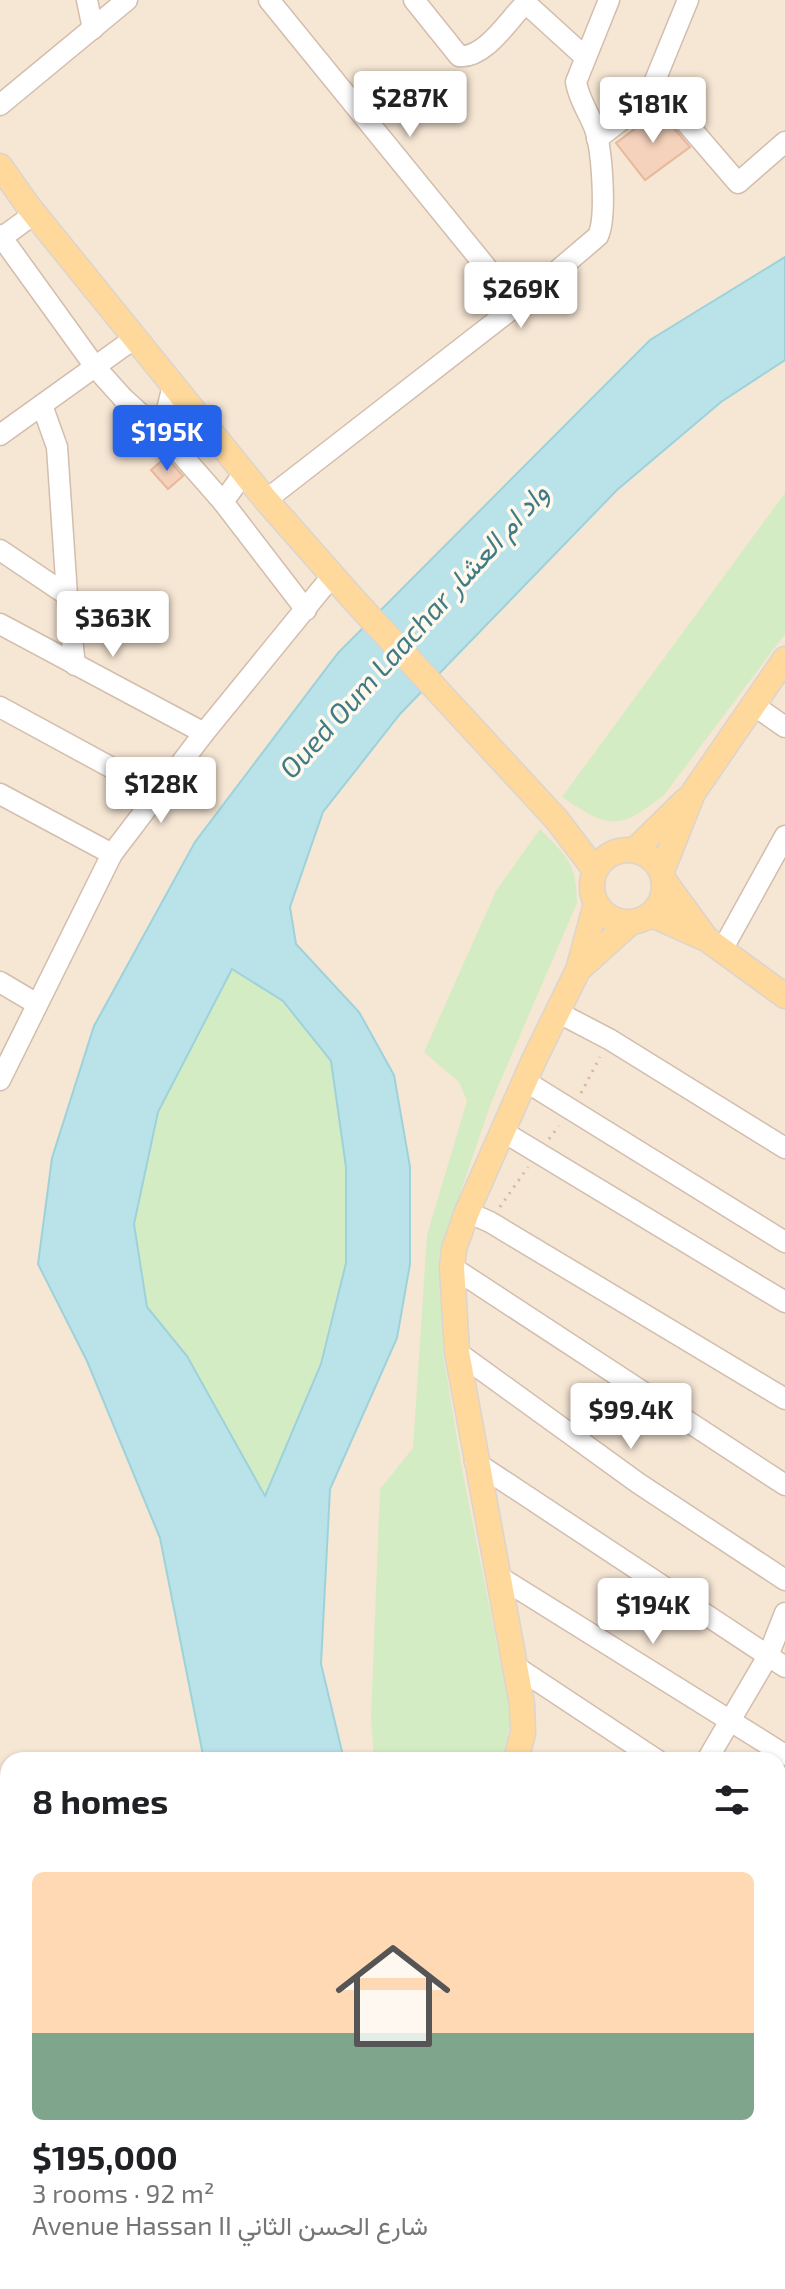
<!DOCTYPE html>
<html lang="en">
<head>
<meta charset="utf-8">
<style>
	:root { --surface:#fff; --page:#f6f6f6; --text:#202124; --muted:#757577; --line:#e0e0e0; --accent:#2563eb }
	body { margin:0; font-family:"Exo 2",Vazirmatn,sans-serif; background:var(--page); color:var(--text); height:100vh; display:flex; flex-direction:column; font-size:30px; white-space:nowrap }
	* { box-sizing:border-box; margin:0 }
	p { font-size:26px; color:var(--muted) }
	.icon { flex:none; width:44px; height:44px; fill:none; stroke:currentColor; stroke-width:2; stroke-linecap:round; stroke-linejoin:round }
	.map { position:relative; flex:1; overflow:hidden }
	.side { position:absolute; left:0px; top:1752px; width:786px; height:538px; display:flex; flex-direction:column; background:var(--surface); border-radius:24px 24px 0 0; box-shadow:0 2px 6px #0004 }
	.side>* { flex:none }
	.price { position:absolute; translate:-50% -68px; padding:0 18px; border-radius:8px; background:#fff; color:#222; font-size:26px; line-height:52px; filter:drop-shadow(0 2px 4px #0008) }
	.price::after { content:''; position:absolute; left:50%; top:48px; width:24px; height:18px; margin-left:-12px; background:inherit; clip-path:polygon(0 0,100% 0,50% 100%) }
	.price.active { background:var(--accent); color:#fff }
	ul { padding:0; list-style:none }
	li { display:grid; align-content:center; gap:16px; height:424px; padding:0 32px }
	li+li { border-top:2px solid var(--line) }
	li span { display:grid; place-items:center; height:248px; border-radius:12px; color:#555 }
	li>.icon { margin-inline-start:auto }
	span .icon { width:144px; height:144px; fill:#fffc; stroke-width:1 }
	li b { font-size:34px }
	h2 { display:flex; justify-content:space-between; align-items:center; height:96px; padding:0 32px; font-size:34px }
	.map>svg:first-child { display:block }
	.residential { fill:#f6e6d4; fill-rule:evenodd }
	.green { fill:#d4ecc3 }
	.water { fill:#b9e2e9; stroke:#9ed2db; stroke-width:2; fill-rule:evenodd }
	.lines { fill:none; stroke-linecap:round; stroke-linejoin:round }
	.river { stroke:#b9e2e9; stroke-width:32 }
	.building { fill:#f5d2bc; stroke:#e8b89b; stroke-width:2 }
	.minor-casing { stroke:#d3bdad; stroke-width:23 }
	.major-casing { stroke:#dcd4d0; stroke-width:27 }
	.path { stroke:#dab59e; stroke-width:3; stroke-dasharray:2 6; stroke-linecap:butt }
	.minor { stroke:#fff; stroke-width:20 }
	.major { stroke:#ffd99b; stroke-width:24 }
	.labels { text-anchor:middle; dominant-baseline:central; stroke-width:7; stroke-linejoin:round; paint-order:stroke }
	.water-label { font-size:28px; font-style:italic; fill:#3e7b86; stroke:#fff8ed }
</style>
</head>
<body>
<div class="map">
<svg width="785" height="2289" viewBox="0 0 785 2289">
	<rect width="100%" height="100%" fill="#fef4e6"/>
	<path class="residential" d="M0,0H785V2289H0ZM8,1760H778V2282H8Z"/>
	<g class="green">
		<path d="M785,493V634L664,795C618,831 609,829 562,797Z"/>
		<path d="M540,829C568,858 576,862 577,903L491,1103L446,1235L441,1292L443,1353L462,1469L510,1710L507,1757L505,1760H374L371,1718L380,1489L413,1448L427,1235L467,1101L459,1082L424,1052L496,891Z"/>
		<polygon points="232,969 283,1001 332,1061 346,1167 346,1263 321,1364 265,1497 187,1356 147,1308 133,1224 158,1112"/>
		<polygon points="8,2038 8,2114 0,2115 0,2039"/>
		<polygon points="8,2131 8,2207 0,2209 0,2132"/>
		<polygon points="8,2247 8,2282 164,2282 165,2289 0,2289 0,2249"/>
		<polygon points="371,2282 498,2282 514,2289 374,2289"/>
	</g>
	<g class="water">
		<path d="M785,257V360L721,402L617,490L400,714L323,812L290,907L296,944L359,1012L394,1075L410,1167V1264L397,1338L330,1489L321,1664L344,1760H204L160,1538L87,1361L38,1264L52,1158L94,1026L195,842L338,653L650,340ZM232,969L283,1001L331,1061L346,1167V1263L321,1364L265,1496L187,1356L147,1307L134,1224L158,1112Z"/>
		<polygon points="292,2282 371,2282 374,2289 295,2289"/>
		<polygon points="498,2282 572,2282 581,2289 514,2289"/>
	</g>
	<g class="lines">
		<polyline class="river" points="416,2282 423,2289"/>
	</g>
	<g class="building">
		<polygon points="659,111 690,147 645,180 616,143"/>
		<polygon points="166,457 183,476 168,489 151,470"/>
	</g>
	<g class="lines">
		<g class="minor-casing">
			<g id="minor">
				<polyline points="87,0 93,29"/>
				<polyline points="269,0 517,305"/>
				<path d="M414,0L459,56C483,59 506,24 521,8L529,6L585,57"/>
				<polyline points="651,91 665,98 738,183 785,142"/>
				<polyline points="0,105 127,0"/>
				<polyline points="597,139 647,100 688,0"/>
				<polyline points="0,235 96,368 123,398 166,437"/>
				<polyline points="0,239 34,214"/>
				<polyline points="173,385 166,414 166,437 223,502 244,473"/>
				<polyline points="42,405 57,447 67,595"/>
				<polyline points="0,435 135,338"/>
				<path d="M266,500L517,305L598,236C607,217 602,150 595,129C589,113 579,100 576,82L609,0"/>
				<polyline points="223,502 306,610"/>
				<polyline points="0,550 67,595 75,665"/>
				<polyline points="0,624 204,733"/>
				<polyline points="752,704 785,727"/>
				<polyline points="0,707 158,793"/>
				<polyline points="0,794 112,854"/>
				<polyline points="722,950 785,836"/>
				<polyline points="0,982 37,1004"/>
				<polyline points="557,1012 609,1039 785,1148"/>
				<polyline points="0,1080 112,854 204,733 332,576"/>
				<polyline points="525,1081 785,1242"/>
				<polyline points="502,1131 785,1302"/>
				<polyline points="467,1212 490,1222 785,1399"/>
				<polyline points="452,1267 785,1485"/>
				<polyline points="457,1352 638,1483 785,1580"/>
				<polyline points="475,1462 785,1667"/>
				<polyline points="498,1576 785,1755"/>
				<polyline points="515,1666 657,1760"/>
				<polyline points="707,1760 768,1656 785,1613"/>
				<polyline points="778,1837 785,1841"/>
				<polyline points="778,1961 785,1966"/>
				<polyline points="778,2053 785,2058"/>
				<polyline points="778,2146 785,2151"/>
				<polyline points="778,2175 785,2164"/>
				<polyline points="0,2234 8,2232"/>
				<polyline points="698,2289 703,2282"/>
			</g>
		</g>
		<g class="major-casing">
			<g id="major">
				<polyline points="0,166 29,207 266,500 354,600 557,820 595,870"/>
				<circle cx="628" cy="886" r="36"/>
				<polyline points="635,850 686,800"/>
				<polyline points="662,871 693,793 785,659"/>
				<polyline points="665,882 706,938"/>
				<polyline points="652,915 708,940 785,996"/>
				<polyline points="578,970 630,923"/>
				<polyline points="516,1760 523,1733 522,1704 457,1352 452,1267 454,1249 467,1212 534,1060 578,970 596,904"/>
				<polyline points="626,2282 634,2289"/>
			</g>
		</g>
		<g class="path">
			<polyline points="581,1093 600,1057"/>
			<polyline points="549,1139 559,1126"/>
			<polyline points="500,1207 528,1167"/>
		</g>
		<use href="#minor" class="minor"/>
		<use href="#major" class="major"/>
	</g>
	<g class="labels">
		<g class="water-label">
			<text transform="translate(413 630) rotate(-48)">Oued Oum Laachar واد ام العشار</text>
		</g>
	</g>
</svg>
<b class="price" style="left:410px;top:139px">$287K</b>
<b class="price" style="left:653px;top:145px">$181K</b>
<b class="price" style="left:521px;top:330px">$269K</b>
<b class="price active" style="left:167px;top:473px">$195K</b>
<b class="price" style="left:113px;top:659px">$363K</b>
<b class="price" style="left:161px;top:825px">$128K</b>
<b class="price" style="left:631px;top:1451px">$99.4K</b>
<b class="price" style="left:653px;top:1646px">$194K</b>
<section class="side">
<h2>8 homes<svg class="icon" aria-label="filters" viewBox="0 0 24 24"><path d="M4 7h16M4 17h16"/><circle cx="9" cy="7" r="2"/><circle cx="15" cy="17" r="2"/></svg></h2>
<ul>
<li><span style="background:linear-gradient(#ffd9b3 65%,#7fa58c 0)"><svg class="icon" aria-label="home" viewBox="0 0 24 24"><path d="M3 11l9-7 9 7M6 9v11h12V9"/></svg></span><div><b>$195,000</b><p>3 rooms · 92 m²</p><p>Avenue Hassan II شارع الحسن الثاني</p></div></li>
</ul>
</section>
</div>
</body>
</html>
